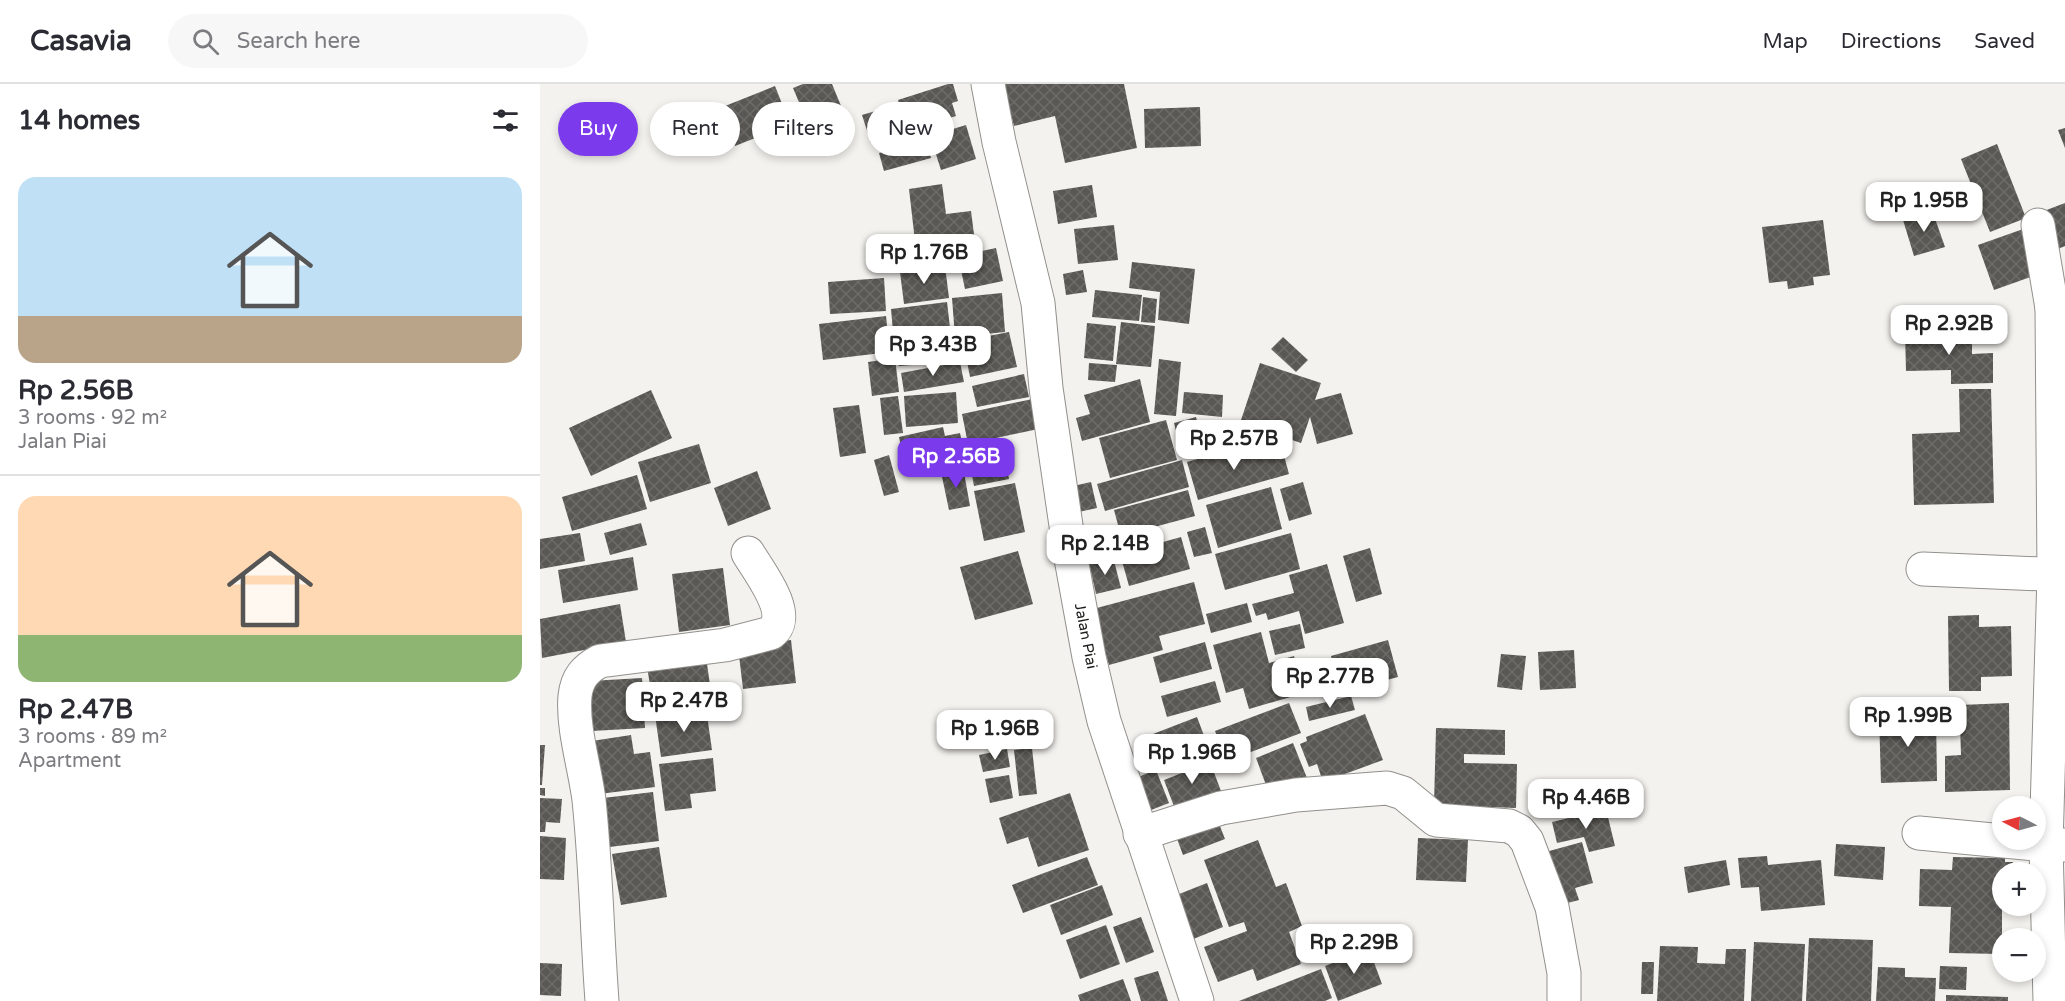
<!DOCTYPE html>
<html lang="en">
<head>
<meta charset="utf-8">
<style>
	:root { --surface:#fff; --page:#f7f7f7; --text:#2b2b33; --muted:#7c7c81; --line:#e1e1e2; --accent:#7c3aed }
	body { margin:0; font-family:"Varela Round",sans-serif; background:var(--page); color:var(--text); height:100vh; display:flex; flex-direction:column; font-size:22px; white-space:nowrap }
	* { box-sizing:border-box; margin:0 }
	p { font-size:20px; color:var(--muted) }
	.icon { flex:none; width:33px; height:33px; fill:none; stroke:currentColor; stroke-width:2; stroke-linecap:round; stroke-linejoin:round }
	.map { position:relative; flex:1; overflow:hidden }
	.drawer { display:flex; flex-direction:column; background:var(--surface); width:540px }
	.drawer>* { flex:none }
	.top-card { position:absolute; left:18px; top:18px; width:570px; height:54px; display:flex; gap:12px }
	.needle { width:39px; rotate:276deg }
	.fabs { position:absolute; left:1452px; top:712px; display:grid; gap:12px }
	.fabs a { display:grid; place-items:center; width:54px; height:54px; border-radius:50%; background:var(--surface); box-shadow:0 3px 9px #0003; font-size:30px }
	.price { position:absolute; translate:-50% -51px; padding:0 14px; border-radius:12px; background:#fff; color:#222; font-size:20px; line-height:39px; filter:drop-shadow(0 2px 3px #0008) }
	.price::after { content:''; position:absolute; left:50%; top:36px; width:18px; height:14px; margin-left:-9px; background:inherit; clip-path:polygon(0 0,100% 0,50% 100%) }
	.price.active { background:var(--accent); color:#fff }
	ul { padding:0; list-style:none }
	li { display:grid; align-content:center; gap:12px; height:318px; padding:0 18px }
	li+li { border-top:2px solid var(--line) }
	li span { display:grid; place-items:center; height:186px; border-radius:18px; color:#555 }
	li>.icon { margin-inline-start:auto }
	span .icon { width:108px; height:108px; fill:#fffc; stroke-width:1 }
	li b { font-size:26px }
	h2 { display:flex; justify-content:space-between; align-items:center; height:72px; padding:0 18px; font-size:26px }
	.chip { padding:0 21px; border-radius:27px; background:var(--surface); box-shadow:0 3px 9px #0003; font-size:21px; line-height:54px }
	.chip.active { background:var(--accent); color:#fff }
	header { display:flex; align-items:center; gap:36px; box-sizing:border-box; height:84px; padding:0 30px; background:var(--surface); border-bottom:2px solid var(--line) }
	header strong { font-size:28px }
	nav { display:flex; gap:33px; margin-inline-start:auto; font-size:21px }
	.search { width:420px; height:54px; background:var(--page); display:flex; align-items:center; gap:15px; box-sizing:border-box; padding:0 21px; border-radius:33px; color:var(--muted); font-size:22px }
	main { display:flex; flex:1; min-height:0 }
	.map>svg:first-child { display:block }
	.building { fill:url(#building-cross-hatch) }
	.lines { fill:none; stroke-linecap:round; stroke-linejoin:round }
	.minor-casing { stroke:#92908c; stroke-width:35 }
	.minor { stroke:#fff; stroke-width:33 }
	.labels { text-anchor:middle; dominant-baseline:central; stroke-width:6; stroke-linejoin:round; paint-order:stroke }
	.street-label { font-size:15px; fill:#1b1a18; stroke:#fff }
</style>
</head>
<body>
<header>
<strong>Casavia</strong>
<div class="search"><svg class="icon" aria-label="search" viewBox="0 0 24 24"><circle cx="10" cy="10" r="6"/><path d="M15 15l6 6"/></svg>Search here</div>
<nav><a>Map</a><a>Directions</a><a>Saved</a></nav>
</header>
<main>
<section class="drawer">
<h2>14 homes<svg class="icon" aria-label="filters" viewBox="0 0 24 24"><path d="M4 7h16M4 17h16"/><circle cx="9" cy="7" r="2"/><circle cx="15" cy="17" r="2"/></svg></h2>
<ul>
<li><span style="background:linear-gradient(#bfe0f5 75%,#b9a48a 0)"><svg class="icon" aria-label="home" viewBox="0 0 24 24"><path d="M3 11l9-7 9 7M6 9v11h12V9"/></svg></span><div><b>Rp 2.56B</b><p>3 rooms · 92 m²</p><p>Jalan Piai</p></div></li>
<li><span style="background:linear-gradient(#ffd9b3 75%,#8fb573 0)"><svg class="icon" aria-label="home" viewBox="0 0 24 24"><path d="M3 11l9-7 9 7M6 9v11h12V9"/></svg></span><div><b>Rp 2.47B</b><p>3 rooms · 89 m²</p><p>Apartment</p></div></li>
</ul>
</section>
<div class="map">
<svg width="1525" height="917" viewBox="0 0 1525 917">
	<defs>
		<pattern id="building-cross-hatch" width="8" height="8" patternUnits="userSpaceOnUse" patternTransform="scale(1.5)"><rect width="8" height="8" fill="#595854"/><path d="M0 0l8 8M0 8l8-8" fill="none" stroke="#6d6c68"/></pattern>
	</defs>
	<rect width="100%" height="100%" fill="#f4f2ee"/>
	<g class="building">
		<polygon points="263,0 292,0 306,34 272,49 253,4"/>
		<polygon points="408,0 413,0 418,17 412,19 416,32 368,47 358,16"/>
		<polygon points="463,0 584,0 597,64 525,79 515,32 474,42"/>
		<polygon points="235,2 250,40 195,62 180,24"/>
		<polygon points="356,21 363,49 331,59 322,31"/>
		<polygon points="660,23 661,62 605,64 604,25"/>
		<polygon points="426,41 436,75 401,86 390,52"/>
		<polygon points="1525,44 1525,64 1518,46"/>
		<polygon points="386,56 391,74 344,87 339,69"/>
		<polygon points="1457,60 1486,134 1450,148 1421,75"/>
		<polygon points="402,100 406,130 431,127 435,158 376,166 369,105"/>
		<polygon points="552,101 557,133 518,140 513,107"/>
		<polygon points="1525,119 1525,162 1518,165 1504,127"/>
		<polygon points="1392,126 1405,163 1374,172 1363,136"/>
		<polygon points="1283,136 1290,191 1273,193 1274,201 1248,205 1247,197 1229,199 1222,143"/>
		<polygon points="574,141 578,176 538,180 534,145"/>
		<polygon points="1486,144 1502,189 1454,206 1438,161"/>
		<polygon points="456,164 463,197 425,205 418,172"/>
		<polygon points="592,178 655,185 649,240 618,236 620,208 589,204"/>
		<polygon points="405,182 409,214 364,220 360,188"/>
		<polygon points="543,186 547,208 526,211 523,190"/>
		<polygon points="344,194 346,227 290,230 288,198"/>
		<polygon points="555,206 602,211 599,237 552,233"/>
		<polygon points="462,209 465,248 415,253 412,214"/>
		<polygon points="603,213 617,215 615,239 601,238"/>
		<polygon points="407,218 411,252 354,259 351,225"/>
		<polygon points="346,232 350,268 283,276 279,240"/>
		<polygon points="581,238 615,242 611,283 576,280"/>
		<polygon points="547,239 576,242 573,277 544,274"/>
		<polygon points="1432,247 1432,270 1453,269 1453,299 1411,300 1411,286 1366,287 1365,249"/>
		<polygon points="469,248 477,283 430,293 423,257"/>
		<polygon points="743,253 768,276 756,288 731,265"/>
		<polygon points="396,258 398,279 359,282 357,261"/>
		<polygon points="355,274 359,308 332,312 328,278"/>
		<polygon points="619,275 641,278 636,332 614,330"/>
		<polygon points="420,278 424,298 364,308 361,289"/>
		<polygon points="549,279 577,281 575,298 548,296"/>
		<polygon points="720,279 781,299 775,316 801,309 813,350 777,360 770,333 761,359 700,339"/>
		<polygon points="484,290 489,313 437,323 432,302"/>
		<polygon points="600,295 610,338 542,357 536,334 550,330 544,311"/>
		<polygon points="1419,305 1451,305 1454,419 1374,421 1372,350 1420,348"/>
		<polygon points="111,306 132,354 51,392 29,344"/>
		<polygon points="416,308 418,339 366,343 364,312"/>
		<polygon points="644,308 683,311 682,333 642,329"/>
		<polygon points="358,312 363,349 344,351 340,314"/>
		<polygon points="497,314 503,344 428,360 422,330"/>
		<polygon points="319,321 326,369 300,373 293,324"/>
		<polygon points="656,333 664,365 642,371 634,339"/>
		<polygon points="626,336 637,376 570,394 559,354"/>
		<polygon points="403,343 405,352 420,349 424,368 408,372 411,382 367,391 359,353"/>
		<polygon points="462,358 469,395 434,402 427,365"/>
		<polygon points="713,359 717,375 743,368 749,390 658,416 647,378"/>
		<polygon points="159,360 171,399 110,418 98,378"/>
		<polygon points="349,371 359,408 344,412 334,376"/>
		<polygon points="642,376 649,403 565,427 557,400"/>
		<polygon points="423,383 430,422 409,426 401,388"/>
		<polygon points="217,387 231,425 188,442 174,404"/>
		<polygon points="97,391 107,425 32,447 22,413"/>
		<polygon points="551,398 557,424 534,429 529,403"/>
		<polygon points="763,398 772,430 749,437 740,405"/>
		<polygon points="475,399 485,448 444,457 434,407"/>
		<polygon points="731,403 742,445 678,464 666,421"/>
		<polygon points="648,406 655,432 581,452 574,426"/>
		<polygon points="101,439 107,461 70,471 64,449"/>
		<polygon points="665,443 672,469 654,473 647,448"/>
		<polygon points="40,449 45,477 0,485 0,455"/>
		<polygon points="751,449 760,485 685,506 675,470"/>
		<polygon points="641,453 650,485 589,502 580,470"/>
		<polygon points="830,464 842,510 816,518 803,472"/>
		<polygon points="478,467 493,520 435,536 420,483"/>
		<polygon points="93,473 98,506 23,519 18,486"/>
		<polygon points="573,473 581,504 556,510 549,479"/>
		<polygon points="787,480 804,539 765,550 759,527 728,536 726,529 716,532 712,520 754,509 749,491"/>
		<polygon points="183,484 190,541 139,548 132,490"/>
		<polygon points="654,498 665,540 619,552 623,566 569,581 553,525"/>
		<polygon points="707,519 712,538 671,549 666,530"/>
		<polygon points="80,520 86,558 2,574 0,535"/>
		<polygon points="1439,531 1439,543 1471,542 1472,592 1441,593 1441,607 1409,607 1408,532"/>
		<polygon points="760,540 765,564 735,571 729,547"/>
		<polygon points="721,548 729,579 754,572 764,609 709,625 703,604 686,609 673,561"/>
		<polygon points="251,556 256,599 203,605 198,563"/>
		<polygon points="848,556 858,593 801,608 791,572"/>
		<polygon points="665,558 672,585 620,599 613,573"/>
		<polygon points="1034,566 1036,604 1000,606 998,568"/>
		<polygon points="961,570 986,572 982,606 957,603"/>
		<polygon points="166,573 172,615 114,624 107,583"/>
		<polygon points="102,594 105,644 52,647 50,597"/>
		<polygon points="675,597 681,618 627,633 621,612"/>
		<polygon points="811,612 815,626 769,637 766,623"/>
		<polygon points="749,619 761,649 687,677 675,647"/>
		<polygon points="1469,619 1470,706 1405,708 1405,672 1421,671 1420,641 1407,641 1406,623 1420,622 1420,621"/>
		<polygon points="166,624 172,666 121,673 115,631"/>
		<polygon points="825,630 843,676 783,698 777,680 769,683 760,660 767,657 766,653"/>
		<polygon points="1396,630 1397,697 1341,699 1339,631"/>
		<polygon points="657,633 669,665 625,682 613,650"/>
		<polygon points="896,644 965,646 965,671 924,670 924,679 977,680 976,724 894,721"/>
		<polygon points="91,651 94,670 110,668 115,703 59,710 52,657"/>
		<polygon points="753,659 767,694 729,709 716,674"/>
		<polygon points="0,661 5,661 2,701 0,701"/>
		<polygon points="492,664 497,710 479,712 474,666"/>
		<polygon points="467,665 470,683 443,688 439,671"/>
		<polygon points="173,674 176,707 150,710 152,724 125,727 119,680"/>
		<polygon points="670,678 681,707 635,725 624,696"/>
		<polygon points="616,686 629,719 606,728 593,695"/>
		<polygon points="469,691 473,714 450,719 445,695"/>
		<polygon points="0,704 5,704 5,712 0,711"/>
		<polygon points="113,708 119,757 61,764 55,715"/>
		<polygon points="530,709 549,766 498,783 488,753 467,760 459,734"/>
		<polygon points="0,714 22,715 20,739 6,738 5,748 0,748"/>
		<polygon points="1066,725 1075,762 1049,768 1044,753 1017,759 1012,738"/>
		<polygon points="674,727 685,755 643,771 633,744"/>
		<polygon points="0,752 26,754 24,796 0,795"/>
		<polygon points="878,754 928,756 926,798 876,796"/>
		<polygon points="718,756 736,803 746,799 762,842 749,848 761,880 717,897 713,885 678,898 664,863 707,847 704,838 689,843 664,776"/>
		<polygon points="1042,758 1053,799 1035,804 1039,816 1016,822 1002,769"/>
		<polygon points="1296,760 1345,763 1343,796 1294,792"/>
		<polygon points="119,763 127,813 81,821 72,770"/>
		<polygon points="1227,772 1228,781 1281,776 1285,821 1221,827 1219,803 1201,804 1198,774"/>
		<polygon points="547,773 558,801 483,829 472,801"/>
		<polygon points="1413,773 1465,774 1465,778 1473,778 1472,789 1462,789 1462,870 1409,869 1411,823 1379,822 1380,785 1412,786"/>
		<polygon points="1186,776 1190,801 1148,809 1144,783"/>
		<polygon points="667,799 683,843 646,858 629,814"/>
		<polygon points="562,801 573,831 521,851 510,821"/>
		<polygon points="601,833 614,868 586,879 573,843"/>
		<polygon points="566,841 580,880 540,895 526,856"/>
		<polygon points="1269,854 1333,856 1331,917 1266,917"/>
		<polygon points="1214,858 1265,860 1262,917 1211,917"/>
		<polygon points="1120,862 1158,863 1157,879 1185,880 1186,865 1206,865 1204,917 1117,917"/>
		<polygon points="829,865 842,900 798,917 785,882"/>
		<polygon points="1102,878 1114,878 1113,910 1101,910"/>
		<polygon points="0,879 22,880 21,912 0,911"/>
		<polygon points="1400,882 1427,883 1426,906 1399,905"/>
		<polygon points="1338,883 1365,884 1365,893 1396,894 1395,917 1336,917"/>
		<polygon points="781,885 792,914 785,917 699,917"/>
		<polygon points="618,887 628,917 601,917 594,894"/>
		<polygon points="583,895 591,917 540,917 538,911"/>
		<polygon points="1406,911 1468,913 1468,917 1406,917"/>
	</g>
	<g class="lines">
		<g class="minor-casing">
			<g id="minor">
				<polyline points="448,0 459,58 498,219 506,304 530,469 549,573 564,637 657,917"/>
				<polyline points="1498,141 1512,224"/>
				<polyline points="1383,485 1525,491"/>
				<polyline points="1379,749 1506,761 1525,761"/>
				<polyline points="600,750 681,724 756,711 847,704 863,709 896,736 969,742 979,747 987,757 1012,823 1024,889 1024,917"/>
				<path d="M62,917C57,850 56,783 49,716C45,684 32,643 35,612C37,594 45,585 60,577L185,561L231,549C254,531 219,488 208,469"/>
				<polyline points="1510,917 1506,761 1514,491 1512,224 1525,224"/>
			</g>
		</g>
		<use href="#minor" class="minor"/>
	</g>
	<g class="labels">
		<g class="street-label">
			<text transform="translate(546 552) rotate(79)">Jalan Piai</text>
		</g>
	</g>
</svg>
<div class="fabs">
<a><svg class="needle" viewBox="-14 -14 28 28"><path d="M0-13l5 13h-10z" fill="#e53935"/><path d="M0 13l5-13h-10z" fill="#7c7c81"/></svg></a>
<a>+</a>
<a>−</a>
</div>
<b class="price" style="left:1384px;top:149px">Rp 1.95B</b>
<b class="price" style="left:384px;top:201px">Rp 1.76B</b>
<b class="price" style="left:1409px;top:272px">Rp 2.92B</b>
<b class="price" style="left:393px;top:293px">Rp 3.43B</b>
<b class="price" style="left:694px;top:387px">Rp 2.57B</b>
<b class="price active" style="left:416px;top:405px">Rp 2.56B</b>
<b class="price" style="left:565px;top:492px">Rp 2.14B</b>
<b class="price" style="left:790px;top:625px">Rp 2.77B</b>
<b class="price" style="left:144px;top:649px">Rp 2.47B</b>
<b class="price" style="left:1368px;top:664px">Rp 1.99B</b>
<b class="price" style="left:455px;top:677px">Rp 1.96B</b>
<b class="price" style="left:652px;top:701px">Rp 1.96B</b>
<b class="price" style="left:1046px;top:746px">Rp 4.46B</b>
<b class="price" style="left:814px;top:891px">Rp 2.29B</b>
<div class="top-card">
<a class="chip active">Buy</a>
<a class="chip">Rent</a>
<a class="chip">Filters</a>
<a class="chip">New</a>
</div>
</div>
</main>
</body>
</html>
